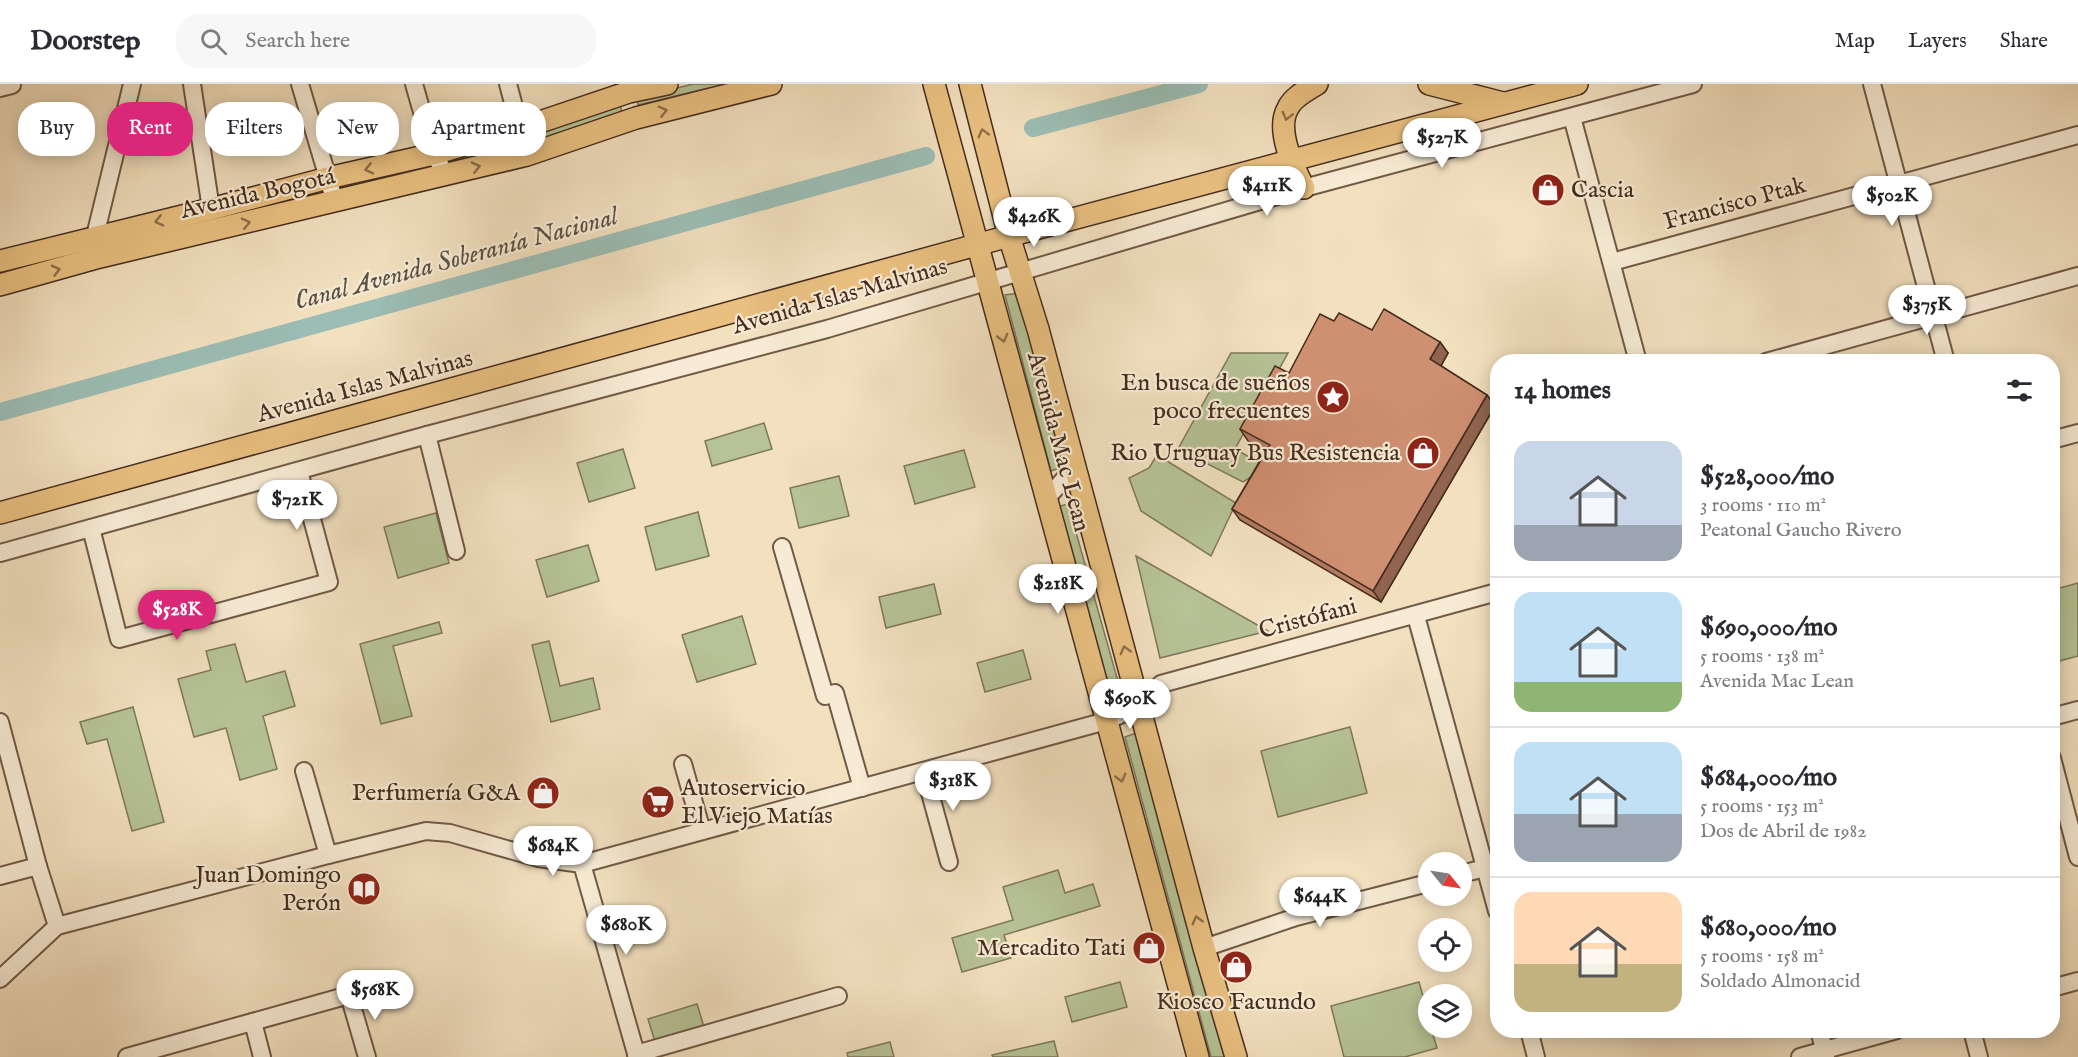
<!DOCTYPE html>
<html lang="en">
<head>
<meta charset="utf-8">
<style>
	:root { --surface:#fff; --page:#f7f7f7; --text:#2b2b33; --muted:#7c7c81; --line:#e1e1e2; --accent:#db2777 }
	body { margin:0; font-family:"IM FELL English",serif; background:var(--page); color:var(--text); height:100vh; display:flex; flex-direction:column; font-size:22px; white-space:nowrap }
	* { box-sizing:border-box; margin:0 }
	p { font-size:20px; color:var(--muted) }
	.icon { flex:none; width:33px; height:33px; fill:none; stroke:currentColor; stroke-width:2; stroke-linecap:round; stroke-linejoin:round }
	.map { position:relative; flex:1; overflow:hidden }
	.drawer { position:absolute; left:1490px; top:270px; width:570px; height:684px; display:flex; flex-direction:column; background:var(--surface); border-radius:24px; box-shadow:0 3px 15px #0003 }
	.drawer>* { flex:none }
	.hud { position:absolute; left:18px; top:18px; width:570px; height:54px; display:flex; gap:12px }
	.needle { width:39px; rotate:120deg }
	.tools { position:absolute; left:1418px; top:768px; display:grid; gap:12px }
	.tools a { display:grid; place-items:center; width:54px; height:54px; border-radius:50%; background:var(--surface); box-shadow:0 3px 15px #0003; font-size:30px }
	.price { position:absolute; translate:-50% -51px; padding:0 14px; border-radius:21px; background:#fff; color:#222; font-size:20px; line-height:39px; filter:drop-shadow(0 2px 3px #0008) }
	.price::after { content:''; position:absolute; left:50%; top:36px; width:18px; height:14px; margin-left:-9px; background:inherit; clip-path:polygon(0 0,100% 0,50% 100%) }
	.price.on { background:var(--accent); color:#fff }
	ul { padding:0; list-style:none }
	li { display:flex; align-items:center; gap:18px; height:150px; padding:0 24px }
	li+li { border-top:2px solid var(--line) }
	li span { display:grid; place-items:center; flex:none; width:168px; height:120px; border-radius:18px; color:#555 }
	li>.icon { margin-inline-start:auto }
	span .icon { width:72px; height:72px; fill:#fffc; stroke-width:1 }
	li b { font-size:26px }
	h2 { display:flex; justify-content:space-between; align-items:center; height:72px; padding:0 24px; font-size:26px }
	.tag { padding:0 21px; border-radius:24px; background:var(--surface); box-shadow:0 3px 15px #0003; font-size:21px; line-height:54px }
	.tag.on { background:var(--accent); color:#fff }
	header { display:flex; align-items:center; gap:36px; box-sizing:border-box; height:84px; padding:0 30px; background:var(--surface); border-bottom:2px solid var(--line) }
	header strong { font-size:28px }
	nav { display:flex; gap:33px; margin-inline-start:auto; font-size:21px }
	.search { width:420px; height:54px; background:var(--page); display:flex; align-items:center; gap:15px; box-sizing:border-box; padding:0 21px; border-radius:24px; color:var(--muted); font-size:22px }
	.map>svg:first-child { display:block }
	.green { fill:#b6c396; stroke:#7e785a; stroke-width:1.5 }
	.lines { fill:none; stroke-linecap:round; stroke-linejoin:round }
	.canal { stroke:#9bbdb4; stroke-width:18 }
	.minor-casing { stroke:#705946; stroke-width:20 }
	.major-casing { stroke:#452c1e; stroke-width:24 }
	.minor { stroke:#f7ebd5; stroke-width:16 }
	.major { stroke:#e9c080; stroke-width:21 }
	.wall { fill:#b27b61; stroke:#452c1e; stroke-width:1.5 }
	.shaded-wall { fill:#91644f; stroke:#452c1e; stroke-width:1.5 }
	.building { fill:#cf8f71; stroke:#452c1e; stroke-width:1.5 }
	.oneway { stroke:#8f6f4a }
	.labels { text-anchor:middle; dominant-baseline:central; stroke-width:4.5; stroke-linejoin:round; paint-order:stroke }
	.poi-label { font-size:24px; fill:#452c1e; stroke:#f7ebd5; text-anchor:end }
	.street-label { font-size:24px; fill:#452c1e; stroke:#f7ebd5 }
	.water-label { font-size:26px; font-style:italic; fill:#5a5044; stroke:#f7ebd5 }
</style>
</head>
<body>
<header>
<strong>Doorstep</strong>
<div class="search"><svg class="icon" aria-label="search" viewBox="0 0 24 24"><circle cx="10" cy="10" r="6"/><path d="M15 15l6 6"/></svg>Search here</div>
<nav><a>Map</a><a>Layers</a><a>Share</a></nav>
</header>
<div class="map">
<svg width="2078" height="973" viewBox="0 0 2078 973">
	<rect width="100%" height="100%" fill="#f2e0bf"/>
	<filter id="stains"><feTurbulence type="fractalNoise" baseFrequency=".00333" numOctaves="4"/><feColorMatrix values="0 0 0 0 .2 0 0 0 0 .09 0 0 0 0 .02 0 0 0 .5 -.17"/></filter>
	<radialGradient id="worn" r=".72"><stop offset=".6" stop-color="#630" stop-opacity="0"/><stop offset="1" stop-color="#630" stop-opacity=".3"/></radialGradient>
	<g class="green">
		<polygon points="693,0 726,0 638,21 637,14"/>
		<polygon points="620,20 622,28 531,59 528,51"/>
		<polygon points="510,56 512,64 450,81 447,73"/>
		<polygon points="1020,209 1066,382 1051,387 1005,211"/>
		<polygon points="1231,269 1288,269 1235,365 1267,383 1243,398 1178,365"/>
		<polygon points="764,339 772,365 712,382 705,357"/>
		<polygon points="623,365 635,404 589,418 577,379"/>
		<polygon points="964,366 975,403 915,420 904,382"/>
		<polygon points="1157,371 1236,419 1211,472 1141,427 1129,394 1149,384"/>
		<polygon points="839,392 849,432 799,444 790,404"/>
		<polygon points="1068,420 1123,615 1112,618 1057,423"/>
		<polygon points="698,428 709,472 656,486 645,443"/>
		<polygon points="436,429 449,479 398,494 384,443"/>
		<polygon points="588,461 599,497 547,513 536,476"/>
		<polygon points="1136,472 1268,547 1160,574"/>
		<polygon points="2078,499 2078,572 2052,579 2052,506"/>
		<polygon points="934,500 941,530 886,544 879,513"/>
		<polygon points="742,532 756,580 697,598 682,551"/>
		<polygon points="439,538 442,549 393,562 412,632 381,640 360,560"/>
		<polygon points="549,557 560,602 593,594 600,625 551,638 532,561"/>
		<polygon points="235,560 246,598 285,587 295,622 263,632 277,685 240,696 226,644 194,653 178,595 211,586 206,567"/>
		<polygon points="1023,566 1031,595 985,608 977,579"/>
		<polygon points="133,623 164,738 132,747 107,655 87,660 80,638"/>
		<polygon points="1350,643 1367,709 1278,733 1261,667"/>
		<polygon points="1136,649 1226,973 1211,973 1125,653"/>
		<polygon points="1058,786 1065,809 1093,800 1100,822 1004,851 1011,874 962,888 952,854 1013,836 1003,803"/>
		<polygon points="1120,898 1127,923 1072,938 1065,913"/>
		<polygon points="1419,898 1428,930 1428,944 1431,944 1437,964 1405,973 1344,973 1331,922"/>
		<polygon points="697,920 705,946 656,961 648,935"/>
		<polygon points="1054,957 1058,973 993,973 992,971"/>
		<polygon points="890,958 894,973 848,973 847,969"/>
	</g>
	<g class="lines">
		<g class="canal">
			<polyline points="1033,44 1199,0"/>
			<polyline points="0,328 926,72"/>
		</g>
		<g class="minor-casing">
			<g id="minor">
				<polyline points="192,0 211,125"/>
				<polyline points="300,0 335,118"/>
				<polyline points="414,0 434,70 445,89"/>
				<polyline points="508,0 527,71"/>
				<polyline points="1872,0 1946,278"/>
				<polyline points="0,4 12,1"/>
				<polyline points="1572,33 1638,278"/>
				<polyline points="98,163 95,152 132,0"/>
				<polyline points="1612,178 2078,51"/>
				<polyline points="1766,278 2078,192"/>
				<polyline points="427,351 456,467"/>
				<polyline points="2052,356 2078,349"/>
				<polyline points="1046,415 1075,383"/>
				<polyline points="91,444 119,555 329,498 299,387"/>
				<polyline points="782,463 825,612 835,609 862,704"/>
				<polyline points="0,469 427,351 827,245 1304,104 1693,0"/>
				<polyline points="1416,532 1497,827"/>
				<polyline points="2052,633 2078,626"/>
				<polyline points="0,638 38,782 57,842"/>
				<polyline points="2052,674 2078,773"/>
				<polyline points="683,680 702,747"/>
				<polyline points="304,687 328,771"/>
				<polyline points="924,687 949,778"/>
				<polyline points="582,780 637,973"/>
				<polyline points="1461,790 1485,784"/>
				<polyline points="0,792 38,782"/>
				<polyline points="1204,864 1296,833 1428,799"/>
				<polyline points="0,895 57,842 328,771 426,747 450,749 538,774 582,780 1106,637 1141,622 1161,600 1497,508"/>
				<polyline points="2052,904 2078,897"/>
				<polyline points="253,938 262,973"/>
				<polyline points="1529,946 1536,973"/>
				<polyline points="1819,946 1826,973"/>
				<polyline points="1972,946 1979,973"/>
				<polyline points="636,970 838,912"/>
				<polyline points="127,973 349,911 367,973"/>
				<polyline points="1800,973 1897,946"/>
			</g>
		</g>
		<g class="major-casing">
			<g id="major">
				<polyline points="934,0 1198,973"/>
				<polyline points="970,0 1009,152 1038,245 1204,864 1236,973"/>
				<polyline points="1429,0 1503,19"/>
				<path d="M1304,104C1294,84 1275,46 1288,24C1293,13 1307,6 1317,0"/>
				<polyline points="0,177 211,125 328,94 434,70 519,45 629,8 667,0"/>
				<polyline points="0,201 100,173 527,71 636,34 771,0"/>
				<polyline points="0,429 1009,152 1577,0"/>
			</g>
		</g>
		<use href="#minor" class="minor"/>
		<use href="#major" class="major"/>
	</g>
	<polygon class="wall" points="1334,237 1372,246 1440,258 1448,269 1441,282 1487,311 1495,322 1381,518 1240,436 1232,425 1266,366 1248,357 1240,345"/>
	<g class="shaded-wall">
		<polygon points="1440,258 1448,269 1438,287 1430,275"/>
		<polygon points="1487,311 1495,322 1381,518 1373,507"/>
	</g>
	<polygon class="building" points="1384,225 1440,258 1430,275 1487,311 1373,507 1232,425 1270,361 1240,345 1275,282 1289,289 1320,230 1334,237 1339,229 1372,246"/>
	<defs><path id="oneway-chevron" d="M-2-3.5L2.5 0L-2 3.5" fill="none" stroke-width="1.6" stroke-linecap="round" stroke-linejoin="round" transform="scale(1.5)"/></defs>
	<g class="oneway">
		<use href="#oneway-chevron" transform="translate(663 27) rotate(-14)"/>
		<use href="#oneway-chevron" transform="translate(1287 32) rotate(104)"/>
		<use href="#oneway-chevron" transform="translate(983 49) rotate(-105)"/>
		<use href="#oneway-chevron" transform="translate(476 83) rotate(-13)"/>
		<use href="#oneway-chevron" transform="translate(369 85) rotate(167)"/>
		<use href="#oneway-chevron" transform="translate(159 137) rotate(167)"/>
		<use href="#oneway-chevron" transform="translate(246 139) rotate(-13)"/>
		<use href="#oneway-chevron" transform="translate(56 186) rotate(-15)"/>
		<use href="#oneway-chevron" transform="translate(1003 254) rotate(75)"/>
		<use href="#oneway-chevron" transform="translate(1125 566) rotate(-105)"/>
		<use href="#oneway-chevron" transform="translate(1121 694) rotate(75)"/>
		<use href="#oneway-chevron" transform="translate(1197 836) rotate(-105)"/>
	</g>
	<defs>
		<g id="shop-disc" transform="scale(1.725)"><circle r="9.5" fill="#8f2418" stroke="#f7ebd5"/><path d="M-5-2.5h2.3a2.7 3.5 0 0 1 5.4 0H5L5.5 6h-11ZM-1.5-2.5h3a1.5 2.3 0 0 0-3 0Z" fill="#fff"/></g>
		<g id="sight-disc" transform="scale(1.725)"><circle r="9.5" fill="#8f2418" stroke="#f7ebd5"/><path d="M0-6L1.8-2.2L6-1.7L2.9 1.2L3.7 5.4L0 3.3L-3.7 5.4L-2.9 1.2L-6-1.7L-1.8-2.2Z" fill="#fff"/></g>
		<g id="supermarket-disc" transform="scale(1.725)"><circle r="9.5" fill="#8f2418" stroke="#f7ebd5"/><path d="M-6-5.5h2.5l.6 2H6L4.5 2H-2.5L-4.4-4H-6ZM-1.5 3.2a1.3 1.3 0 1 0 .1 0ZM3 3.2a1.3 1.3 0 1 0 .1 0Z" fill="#fff"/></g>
		<g id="library-disc" transform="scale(1.725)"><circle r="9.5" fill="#8f2418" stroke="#f7ebd5"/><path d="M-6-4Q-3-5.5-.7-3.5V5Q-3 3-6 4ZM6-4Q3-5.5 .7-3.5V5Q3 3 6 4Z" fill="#fff"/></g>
	</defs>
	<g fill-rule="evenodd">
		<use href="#shop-disc" x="1548" y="106"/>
		<use href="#sight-disc" x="1333" y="313"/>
		<use href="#shop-disc" x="1423" y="369"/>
		<use href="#shop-disc" x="543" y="709"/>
		<use href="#supermarket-disc" x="658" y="718"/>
		<use href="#library-disc" x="364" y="805"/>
		<use href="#shop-disc" x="1149" y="864"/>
		<use href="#shop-disc" x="1236" y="883"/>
	</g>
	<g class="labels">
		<g class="poi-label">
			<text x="1571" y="106" text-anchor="start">Cascia</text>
			<text x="1310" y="299">En busca de sueños<tspan x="1310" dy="28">poco frecuentes</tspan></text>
			<text x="1400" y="369">Rio Uruguay Bus Resistencia</text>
			<text x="681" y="704" text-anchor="start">Autoservicio<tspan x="681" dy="28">El Viejo Matías</tspan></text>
			<text x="520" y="709">Perfumería G&amp;A</text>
			<text x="341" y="791">Juan Domingo<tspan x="341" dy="28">Perón</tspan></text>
			<text x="1126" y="864">Mercadito Tati</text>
			<text x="1236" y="918" text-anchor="middle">Kiosco Facundo</text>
		</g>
		<g class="street-label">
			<text transform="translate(258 110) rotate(-13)">Avenida Bogotá</text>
			<text transform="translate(1735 120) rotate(-15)">Francisco Ptak</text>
			<text transform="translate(840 213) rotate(-16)">Avenida Islas Malvinas</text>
			<text transform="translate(365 303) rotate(-15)">Avenida Islas Malvinas</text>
			<text transform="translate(1058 358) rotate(75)">Avenida Mac Lean</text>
			<text transform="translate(1308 535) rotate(-15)">Cristófani</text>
		</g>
		<g class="water-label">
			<text transform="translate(456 175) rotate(-15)">Canal Avenida Soberanía Nacional</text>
		</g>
	</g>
	<rect width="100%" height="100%" filter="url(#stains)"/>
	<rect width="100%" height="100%" fill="url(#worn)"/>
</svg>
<div class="tools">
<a><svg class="needle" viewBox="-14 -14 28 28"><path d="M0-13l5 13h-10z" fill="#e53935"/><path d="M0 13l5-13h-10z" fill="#7c7c81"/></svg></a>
<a><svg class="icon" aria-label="locate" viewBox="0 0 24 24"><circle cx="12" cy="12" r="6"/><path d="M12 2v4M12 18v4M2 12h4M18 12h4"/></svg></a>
<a><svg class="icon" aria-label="layers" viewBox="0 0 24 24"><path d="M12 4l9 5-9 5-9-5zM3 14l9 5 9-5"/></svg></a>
</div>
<b class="price" style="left:1442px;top:85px">$527K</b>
<b class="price" style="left:1267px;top:133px">$411K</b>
<b class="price" style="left:1892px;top:143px">$502K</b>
<b class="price" style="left:1034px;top:164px">$426K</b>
<b class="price" style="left:1927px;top:252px">$375K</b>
<b class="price" style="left:297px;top:447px">$721K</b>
<b class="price" style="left:1058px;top:531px">$218K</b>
<b class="price on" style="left:177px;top:557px">$528K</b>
<b class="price" style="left:1130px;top:646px">$690K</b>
<b class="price" style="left:953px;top:728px">$318K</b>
<b class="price" style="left:553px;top:793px">$684K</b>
<b class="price" style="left:1320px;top:844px">$644K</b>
<b class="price" style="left:626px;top:872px">$680K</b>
<b class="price" style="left:375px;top:937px">$568K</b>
<div class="hud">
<a class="tag">Buy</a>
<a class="tag on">Rent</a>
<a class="tag">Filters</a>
<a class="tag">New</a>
<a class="tag">Apartment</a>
</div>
<section class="drawer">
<h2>14 homes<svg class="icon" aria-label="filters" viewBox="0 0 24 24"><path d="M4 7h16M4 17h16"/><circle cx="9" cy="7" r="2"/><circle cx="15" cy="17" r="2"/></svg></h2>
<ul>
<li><span style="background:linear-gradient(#c9d6e8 70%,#9aa5b1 0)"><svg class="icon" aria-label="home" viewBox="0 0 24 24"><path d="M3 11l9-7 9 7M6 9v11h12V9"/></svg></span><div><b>$528,000/mo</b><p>3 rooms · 110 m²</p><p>Peatonal Gaucho Rivero</p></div></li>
<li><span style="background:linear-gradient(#bfe0f5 75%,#8fb573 0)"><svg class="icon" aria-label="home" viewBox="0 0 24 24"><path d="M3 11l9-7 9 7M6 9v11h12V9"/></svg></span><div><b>$690,000/mo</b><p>5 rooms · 138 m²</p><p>Avenida Mac Lean</p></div></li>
<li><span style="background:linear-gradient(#bfe0f5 60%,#9aa5b1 0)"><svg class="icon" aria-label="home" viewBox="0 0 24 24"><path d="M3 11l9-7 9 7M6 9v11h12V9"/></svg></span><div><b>$684,000/mo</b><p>5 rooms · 153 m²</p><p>Dos de Abril de 1982</p></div></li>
<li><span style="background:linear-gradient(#ffd9b3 60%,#c2b280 0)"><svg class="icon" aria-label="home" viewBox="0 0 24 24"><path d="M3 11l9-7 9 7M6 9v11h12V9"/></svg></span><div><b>$680,000/mo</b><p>5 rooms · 158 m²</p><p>Soldado Almonacid</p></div></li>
</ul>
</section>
</div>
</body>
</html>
